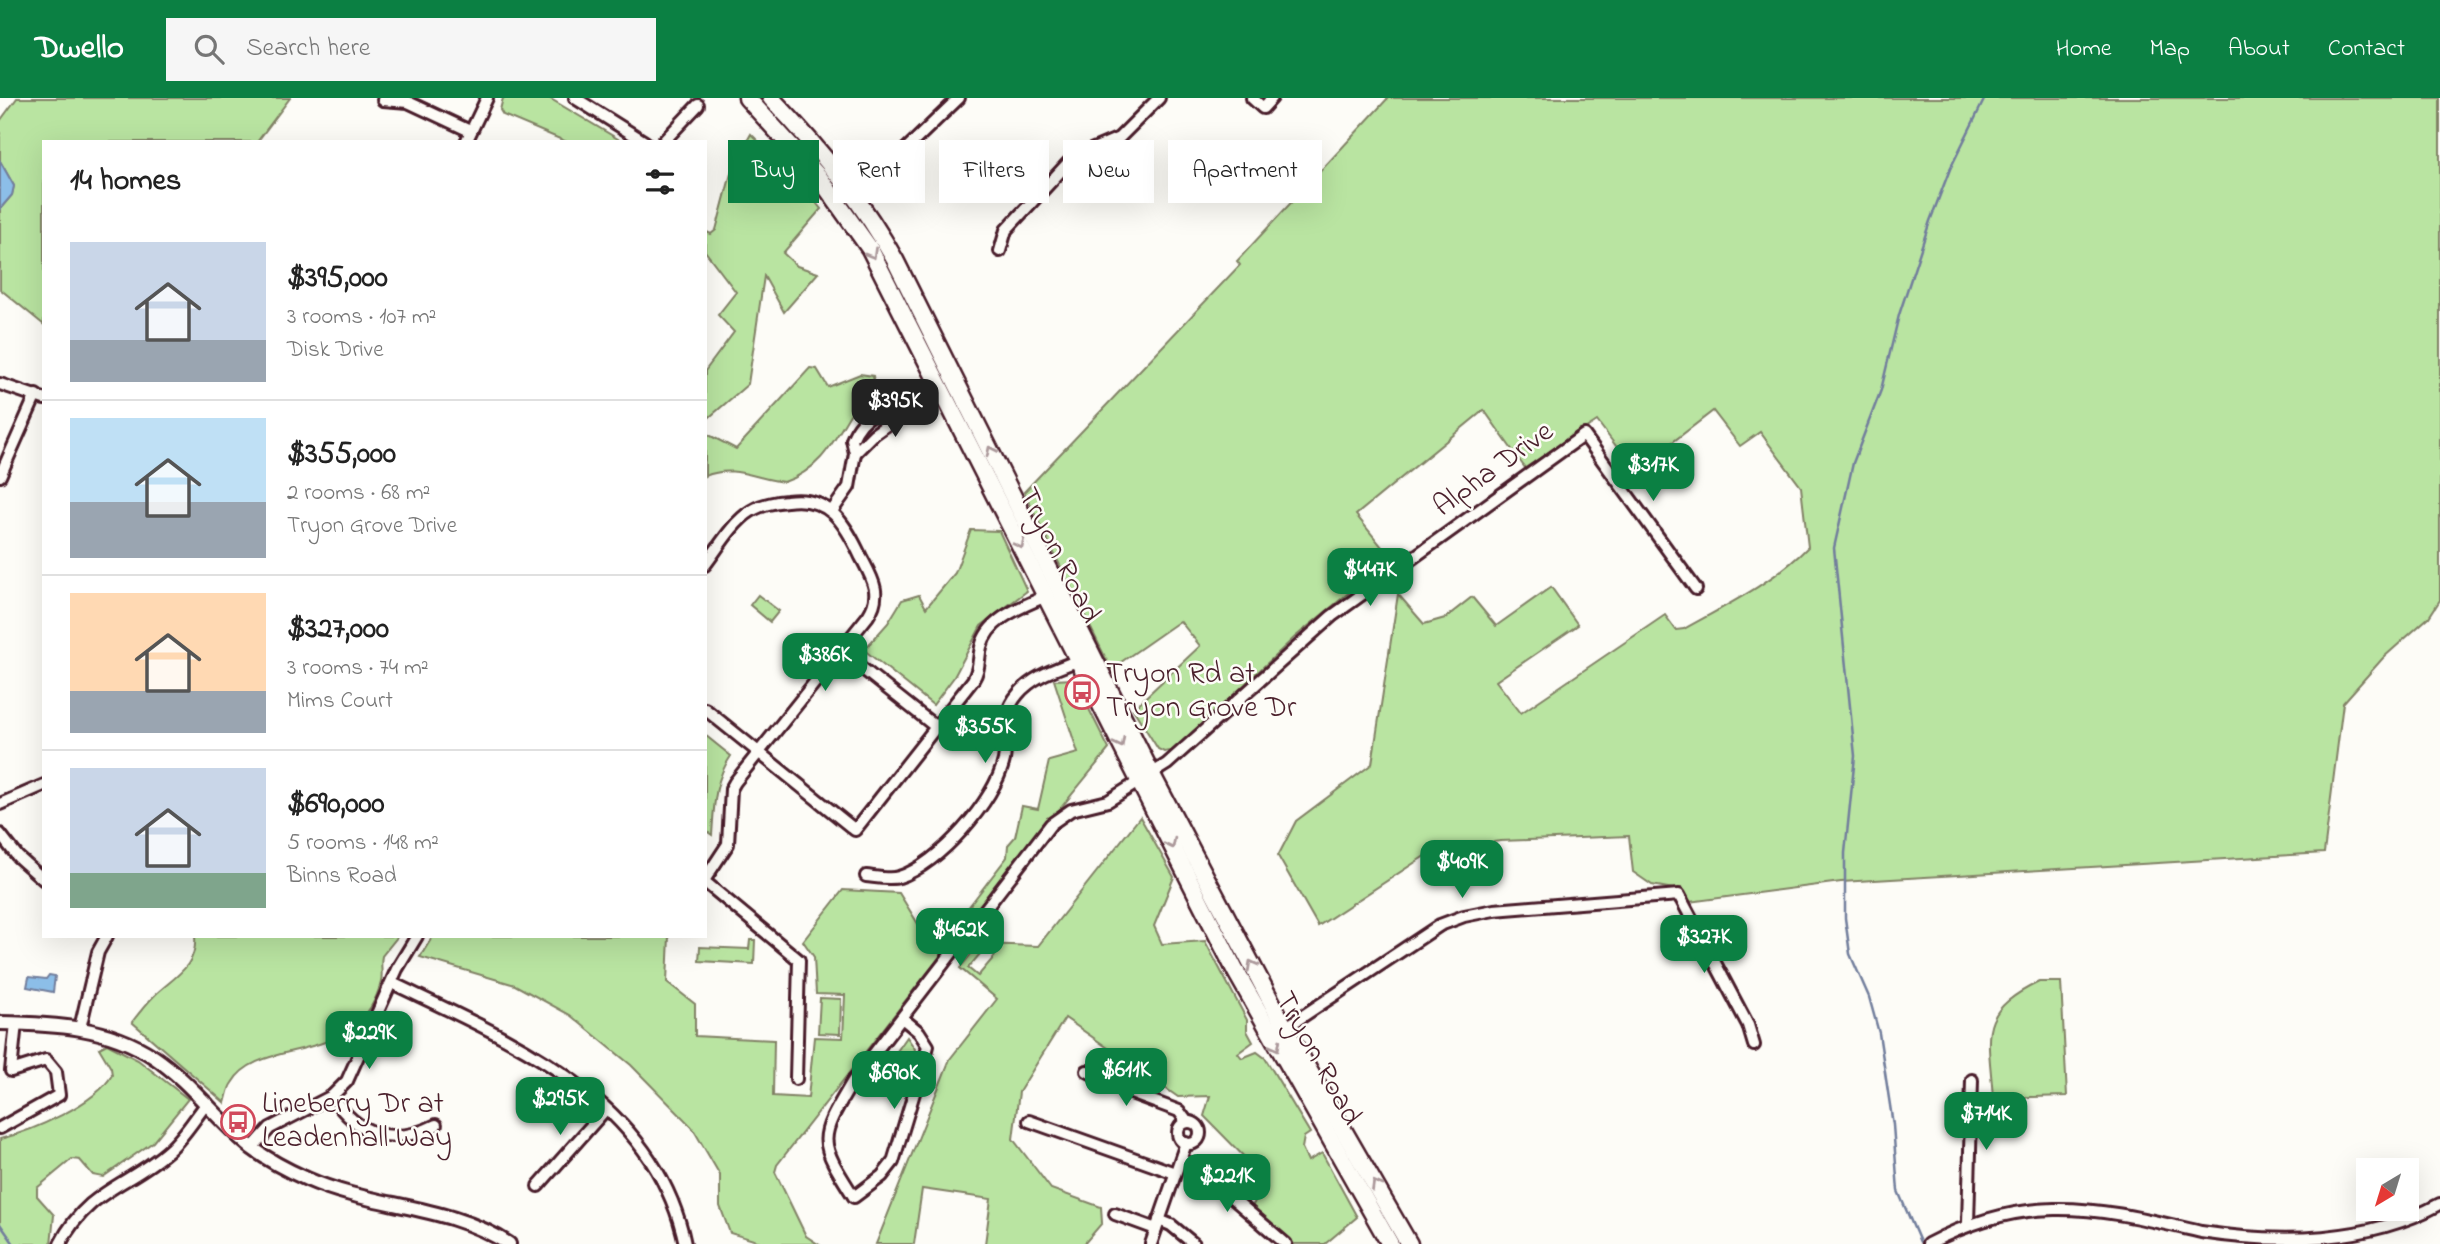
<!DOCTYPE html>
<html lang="en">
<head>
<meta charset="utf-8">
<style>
	:root { --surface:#fff; --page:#f6f6f6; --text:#222; --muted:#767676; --line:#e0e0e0; --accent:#0b8043 }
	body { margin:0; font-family:"Indie Flower",sans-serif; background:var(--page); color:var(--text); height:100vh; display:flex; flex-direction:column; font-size:26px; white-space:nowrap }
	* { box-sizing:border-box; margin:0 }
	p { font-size:23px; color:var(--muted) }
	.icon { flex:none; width:38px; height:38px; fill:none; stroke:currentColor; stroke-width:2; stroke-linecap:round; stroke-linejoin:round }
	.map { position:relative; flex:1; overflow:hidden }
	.drawer { position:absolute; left:42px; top:42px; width:665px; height:798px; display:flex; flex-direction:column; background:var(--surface); border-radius:0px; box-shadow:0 7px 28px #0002 }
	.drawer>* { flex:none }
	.hud { position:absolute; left:728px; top:42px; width:665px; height:63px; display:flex; gap:14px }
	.needle { width:46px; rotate:218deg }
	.buttons { position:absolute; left:2356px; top:1060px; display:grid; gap:14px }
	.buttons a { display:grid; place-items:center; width:63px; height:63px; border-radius:0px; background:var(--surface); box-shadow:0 7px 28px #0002; font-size:35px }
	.price { position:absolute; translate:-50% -60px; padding:0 16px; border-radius:14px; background:var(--accent); color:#fff; font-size:23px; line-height:46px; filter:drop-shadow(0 2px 4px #0008) }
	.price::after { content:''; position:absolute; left:50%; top:42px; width:21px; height:16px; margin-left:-10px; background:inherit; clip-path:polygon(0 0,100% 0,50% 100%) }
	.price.current { background:#222; color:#fff }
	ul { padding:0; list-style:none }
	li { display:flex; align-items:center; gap:21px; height:175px; padding:0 28px }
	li+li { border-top:2px solid var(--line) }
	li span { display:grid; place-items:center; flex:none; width:196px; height:140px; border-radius:0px; color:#555 }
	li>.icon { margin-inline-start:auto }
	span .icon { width:84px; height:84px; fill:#fffc; stroke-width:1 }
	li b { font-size:30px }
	h2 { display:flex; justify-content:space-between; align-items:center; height:84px; padding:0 28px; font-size:30px }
	.pill { padding:0 24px; border-radius:0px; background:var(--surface); box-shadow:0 7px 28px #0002; font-size:24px; line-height:63px }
	.pill.current { background:var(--accent); color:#fff }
	header { display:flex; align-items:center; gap:42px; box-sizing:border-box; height:98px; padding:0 35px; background:var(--accent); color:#fff }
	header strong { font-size:33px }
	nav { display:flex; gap:38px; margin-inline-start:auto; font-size:24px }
	.search { width:490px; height:63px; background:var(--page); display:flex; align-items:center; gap:18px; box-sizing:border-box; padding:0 24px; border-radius:0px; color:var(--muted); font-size:26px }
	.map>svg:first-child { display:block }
	.green { fill:#b9e4a1; stroke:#828266; stroke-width:2; fill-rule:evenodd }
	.water { fill:#8cbee8; stroke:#727e9c; stroke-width:2 }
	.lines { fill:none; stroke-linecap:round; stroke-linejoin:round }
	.stream { stroke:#727e9c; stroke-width:2.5 }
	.minor-casing { stroke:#4a1f2b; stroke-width:16 }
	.tertiary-casing { stroke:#4a1f2b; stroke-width:18 }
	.primary-casing { stroke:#4a1f2b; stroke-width:21 }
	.minor { stroke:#fdfcf7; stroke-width:10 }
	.tertiary { stroke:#fdfcf7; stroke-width:12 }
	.primary { stroke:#fdfcf7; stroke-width:16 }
	.oneway { stroke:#ac999b }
	.labels { text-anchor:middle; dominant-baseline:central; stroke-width:5; stroke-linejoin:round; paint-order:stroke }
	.street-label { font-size:30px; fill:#4a1f2b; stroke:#fdfcf7 }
	.poi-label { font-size:30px; fill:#4a1f2b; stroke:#fdfcf7; text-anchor:start }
</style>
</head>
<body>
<header>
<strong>Dwello</strong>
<div class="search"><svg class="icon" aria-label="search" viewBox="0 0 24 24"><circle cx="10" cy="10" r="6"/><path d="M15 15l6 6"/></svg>Search here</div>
<nav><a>Home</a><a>Map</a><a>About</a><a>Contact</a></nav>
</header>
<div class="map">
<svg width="2440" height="1146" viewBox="0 0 2440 1146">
	<rect width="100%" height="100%" fill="#fdfcf7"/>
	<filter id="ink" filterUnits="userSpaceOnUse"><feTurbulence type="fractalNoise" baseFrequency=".0143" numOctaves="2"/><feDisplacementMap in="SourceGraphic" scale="14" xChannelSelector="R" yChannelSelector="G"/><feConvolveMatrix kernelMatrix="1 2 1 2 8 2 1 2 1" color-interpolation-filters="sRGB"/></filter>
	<g filter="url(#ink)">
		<g class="green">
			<polygon points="17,0 290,0 257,44 44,44 44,227 0,191 0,111 12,97 14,88 0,63 0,23"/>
			<polygon points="503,0 549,0 623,44 567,44 503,17 500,12"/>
			<path d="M1388,0H2440V502L2429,519L2383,560L2343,605L2324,755L1841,784L1689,804L1684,793L1652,787L1633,774L1629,738L1500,743L1431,754L1318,828L1278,758L1296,723L1372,666L1398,496L1424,526L1445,520L1472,499L1496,528L1551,489L1578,527L1496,583L1521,615L1665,517L1676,532L1684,531C1727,507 1774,484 1808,449L1801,389L1760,334L1740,348L1713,313L1635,373L1597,323L1525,370L1484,312L1356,417L1391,460L1295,539L1175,652L1164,654L1158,651L1133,611L1200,548L1180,523L1111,571L1024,394L1240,167L1237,163Z"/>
			<polygon points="751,36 766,51 775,53 821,111 783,155 797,168 818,175 784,214 764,178 748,286 705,323 705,273 734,234 718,217 736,194 705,153 705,133 711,136 716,132 733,68"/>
			<path d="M810,270L817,271L828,289L860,276L873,278L874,285C840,318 835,367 784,384C755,381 734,366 705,378V335L736,351Z"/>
			<polygon points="971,432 999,433 1027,493 981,528 954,579 933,607 864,552 888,525 902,502 919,497 926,510 955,475"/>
			<polygon points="758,497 779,513 770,524 750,507"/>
			<polygon points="1074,581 1109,651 952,843 777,1067 775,1074 806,1138 818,1146 767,1146 730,1135 720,1108 720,1077 692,1029 631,967 570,917 515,887 420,859 433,838 669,838 667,884 695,906 695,938 774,942 773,998 808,1000 814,939 843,940 845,897 816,896 814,859 803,843 843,792 899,795 920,829 964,815 1007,759 1008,747 1015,739 1022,708 1038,711 1049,663 1078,655 1054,582"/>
			<path d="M705,637L731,658C714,682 714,709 712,737L705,732Z"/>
			<path d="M1140,719L1174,779L1154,828L1162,846L1205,843L1247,922V933L1253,944L1238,955L1242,960L1257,954L1265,960L1310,1035L1304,1039L1302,1050L1308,1063L1322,1055L1357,1119L1325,1146H1294L1252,1109L1266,1081L1204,1018L1210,998L1178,999L1065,920L1019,994L1013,1041L1051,1091L1101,1109L1102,1125L1084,1146H985L991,1101L922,1091L914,1146H876L950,961L997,901L960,870L979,846L1038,848ZM985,850L995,858L978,878L968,870Z"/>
			<path d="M195,838H398L382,858C380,866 383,876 381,884C359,971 259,937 232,985C228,990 227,999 225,1005L132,924C139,915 146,906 154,898C172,880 198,869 195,838Z"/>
			<polygon points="750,842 755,842 754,866 699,863 700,849 749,851"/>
			<path d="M2039,884H2061L2067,998L1993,1000C1989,937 1975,915 2039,884Z"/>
			<polygon points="820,900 841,901 840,936 818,935"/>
			<polygon points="907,939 915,951 911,968 895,956"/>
			<path d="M107,946L138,962L188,1001L153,1044L103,1079L93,1077L80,1062L72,1061L37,1090V1098L54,1117L51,1146H0V1041C32,1033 96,1006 112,977L111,970L99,950Z"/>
		</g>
		<g class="water">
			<polygon points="0,63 14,88 12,97 0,111"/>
			<polygon points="49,877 55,878 53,894 27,889 29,879 46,881"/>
		</g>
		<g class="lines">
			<g class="stream">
				<polyline points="0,1126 14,1146"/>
				<polyline points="1920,1144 1898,1093 1893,1027 1879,935 1869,899 1850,856 1845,820 1845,755 1855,658 1834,450 1853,365 1881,292 1899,217 1930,123 1950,71 1985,0"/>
			</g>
			<g class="minor-casing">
				<g id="minor">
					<polyline points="575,0 645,44"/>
					<polyline points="1252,0 1263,10 1272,0"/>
					<polyline points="383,2 408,4 470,33"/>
					<polyline points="466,44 487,0"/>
					<polyline points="663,44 698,7"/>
					<polyline points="844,92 904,53 959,0"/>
					<polyline points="1000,153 1006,132 1068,65 1079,57 1119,40 1159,0"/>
					<polyline points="0,286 44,301"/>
					<polyline points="855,355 874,336 905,314 911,304"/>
					<polyline points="0,378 36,297"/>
					<path d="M832,413L849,389L855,355L852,342C863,314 885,309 911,304C920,303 933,293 941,288"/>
					<path d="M705,467C718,450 733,424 751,413C762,406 775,404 787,403C829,397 845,425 861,459C872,480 883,496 868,518L735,684L731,691L728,746L705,781"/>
					<polyline points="839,552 936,629"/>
					<path d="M705,611L855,732L973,582C980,571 978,562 981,549C988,520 1022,509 1046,498"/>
					<polyline points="0,706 44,687"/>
					<polyline points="0,736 18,759 44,782"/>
					<path d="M866,778C876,779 890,782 899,779C938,767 995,703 1004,662C1008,640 999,618 1018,596C1034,577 1057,571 1079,562"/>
					<polyline points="705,784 799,862 796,981"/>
					<path d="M392,885C511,942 655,1000 685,1146"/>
					<path d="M902,920L919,934L928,948L925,959L893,1064L882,1078L854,1099C817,1041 818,1042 853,983L1051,726L1071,712L1108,703L1167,666L1332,518L1584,337L1696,491"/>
					<polyline points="80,930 98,854 107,838"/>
					<polyline points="1285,930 1440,827 1464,818 1494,812 1679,797 1748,927 1754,947"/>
					<polyline points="1087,973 1123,992 1179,1013 1187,1024"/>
					<path d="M332,998C357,1037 393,1049 436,1027"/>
					<polyline points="1029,1023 1175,1075"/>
					<circle cx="1189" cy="1035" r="11"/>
					<polyline points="0,1030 59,997 56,974 46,962 11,973 16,925"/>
					<polyline points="252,1050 270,1030 332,998 347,983 397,871 417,838"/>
					<polyline points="1181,1062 1194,1067 1286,1146"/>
					<polyline points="538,1088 606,1011"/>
					<polyline points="1115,1116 1156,1131"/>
					<polyline points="1159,1122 1171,1127 1194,1146"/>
					<polyline points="1968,1125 1972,982"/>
					<path d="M60,1146C88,1091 129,1088 169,1052C184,1039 195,1020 207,1005"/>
					<polyline points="1151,1146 1186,1045"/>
					<path d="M1928,1146C1968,1125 2008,1112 2054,1111C2105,1110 2153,1123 2201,1134C2279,1146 2369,1145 2440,1106"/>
				</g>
			</g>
			<g class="tertiary-casing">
				<path id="tertiary" d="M0,925C54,926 107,928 154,959C191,984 217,1022 252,1050C268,1062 289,1073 307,1081C372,1110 448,1106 509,1146"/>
			</g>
			<g class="primary-casing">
				<g id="primary">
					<polyline points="747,0 819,79 870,151 1235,872 1390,1146"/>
					<path d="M771,0C818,49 862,102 895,162L1152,677L1293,945L1409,1146"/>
				</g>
			</g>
			<use href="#minor" class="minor"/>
			<use href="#tertiary" class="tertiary"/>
			<use href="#primary" class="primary"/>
		</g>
		<defs><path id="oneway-chevron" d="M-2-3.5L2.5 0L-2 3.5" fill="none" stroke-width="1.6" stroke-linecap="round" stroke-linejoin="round" transform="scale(1.75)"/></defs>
		<g class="oneway">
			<use href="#oneway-chevron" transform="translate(872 156) rotate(60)"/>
			<use href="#oneway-chevron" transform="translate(991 353) rotate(-116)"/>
			<use href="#oneway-chevron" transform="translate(1020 446) rotate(63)"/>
			<use href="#oneway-chevron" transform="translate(1120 645) rotate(63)"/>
			<use href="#oneway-chevron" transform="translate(1171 746) rotate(63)"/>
			<use href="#oneway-chevron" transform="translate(1252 867) rotate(-118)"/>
			<use href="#oneway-chevron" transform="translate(1276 948) rotate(62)"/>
			<use href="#oneway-chevron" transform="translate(1376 1087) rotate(-120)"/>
		</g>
	</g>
	<defs>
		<g id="bus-ring" transform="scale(1.75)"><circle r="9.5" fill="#fdfcf7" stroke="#d1495b" stroke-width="1.5"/><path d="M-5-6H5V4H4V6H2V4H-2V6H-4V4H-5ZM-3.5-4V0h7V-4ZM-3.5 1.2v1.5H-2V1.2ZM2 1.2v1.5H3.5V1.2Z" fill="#d1495b"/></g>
	</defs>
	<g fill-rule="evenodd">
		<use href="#bus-ring" x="1082" y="594"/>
		<use href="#bus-ring" x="238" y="1024"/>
	</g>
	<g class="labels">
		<g class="street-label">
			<text transform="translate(1494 372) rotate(-36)">Alpha Drive</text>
			<text transform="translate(1058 458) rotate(63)">Tryon Road</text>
			<text transform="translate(1317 961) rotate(61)">Tryon Road</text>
		</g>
		<g class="poi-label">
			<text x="1106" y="577">Tryon Rd at<tspan x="1106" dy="34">Tryon Grove Dr</tspan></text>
			<text x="262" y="1007">Lineberry Dr at<tspan x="262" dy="34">Leadenhall Way</tspan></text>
		</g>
	</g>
</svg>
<div class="buttons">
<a><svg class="needle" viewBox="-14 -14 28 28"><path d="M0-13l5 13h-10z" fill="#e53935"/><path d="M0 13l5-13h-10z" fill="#767676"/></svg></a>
</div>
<b class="price current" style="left:895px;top:341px">$395K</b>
<b class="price" style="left:1653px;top:405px">$317K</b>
<b class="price" style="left:1370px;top:510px">$447K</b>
<b class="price" style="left:825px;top:595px">$386K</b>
<b class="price" style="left:985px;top:667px">$355K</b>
<b class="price" style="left:1462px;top:802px">$409K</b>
<b class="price" style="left:960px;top:870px">$462K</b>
<b class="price" style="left:1704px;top:877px">$327K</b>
<b class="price" style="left:369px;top:973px">$229K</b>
<b class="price" style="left:1126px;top:1010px">$611K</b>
<b class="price" style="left:894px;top:1013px">$690K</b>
<b class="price" style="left:560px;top:1039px">$295K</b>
<b class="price" style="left:1986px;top:1054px">$714K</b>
<b class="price" style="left:1227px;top:1116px">$221K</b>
<div class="hud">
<a class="pill current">Buy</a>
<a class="pill">Rent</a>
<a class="pill">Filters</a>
<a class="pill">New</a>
<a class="pill">Apartment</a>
</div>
<section class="drawer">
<h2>14 homes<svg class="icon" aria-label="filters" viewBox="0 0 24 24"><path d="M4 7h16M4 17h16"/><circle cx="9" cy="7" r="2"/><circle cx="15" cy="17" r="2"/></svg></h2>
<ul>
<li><span style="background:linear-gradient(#c9d6e8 70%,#9aa5b1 0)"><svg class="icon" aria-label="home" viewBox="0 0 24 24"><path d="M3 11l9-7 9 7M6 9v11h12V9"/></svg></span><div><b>$395,000</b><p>3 rooms · 107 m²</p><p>Disk Drive</p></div></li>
<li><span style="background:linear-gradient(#bfe0f5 60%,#9aa5b1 0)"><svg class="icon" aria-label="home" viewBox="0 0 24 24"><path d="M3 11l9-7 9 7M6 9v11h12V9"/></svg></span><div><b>$355,000</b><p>2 rooms · 68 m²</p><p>Tryon Grove Drive</p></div></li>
<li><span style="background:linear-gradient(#ffd9b3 70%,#9aa5b1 0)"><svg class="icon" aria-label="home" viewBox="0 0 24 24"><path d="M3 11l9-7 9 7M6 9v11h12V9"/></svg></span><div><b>$327,000</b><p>3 rooms · 74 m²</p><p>Mims Court</p></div></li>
<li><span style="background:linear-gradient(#c9d6e8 75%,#7fa58c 0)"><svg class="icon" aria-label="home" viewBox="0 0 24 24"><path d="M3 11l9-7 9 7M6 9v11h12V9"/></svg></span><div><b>$690,000</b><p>5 rooms · 148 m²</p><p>Binns Road</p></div></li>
</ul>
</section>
</div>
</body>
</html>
